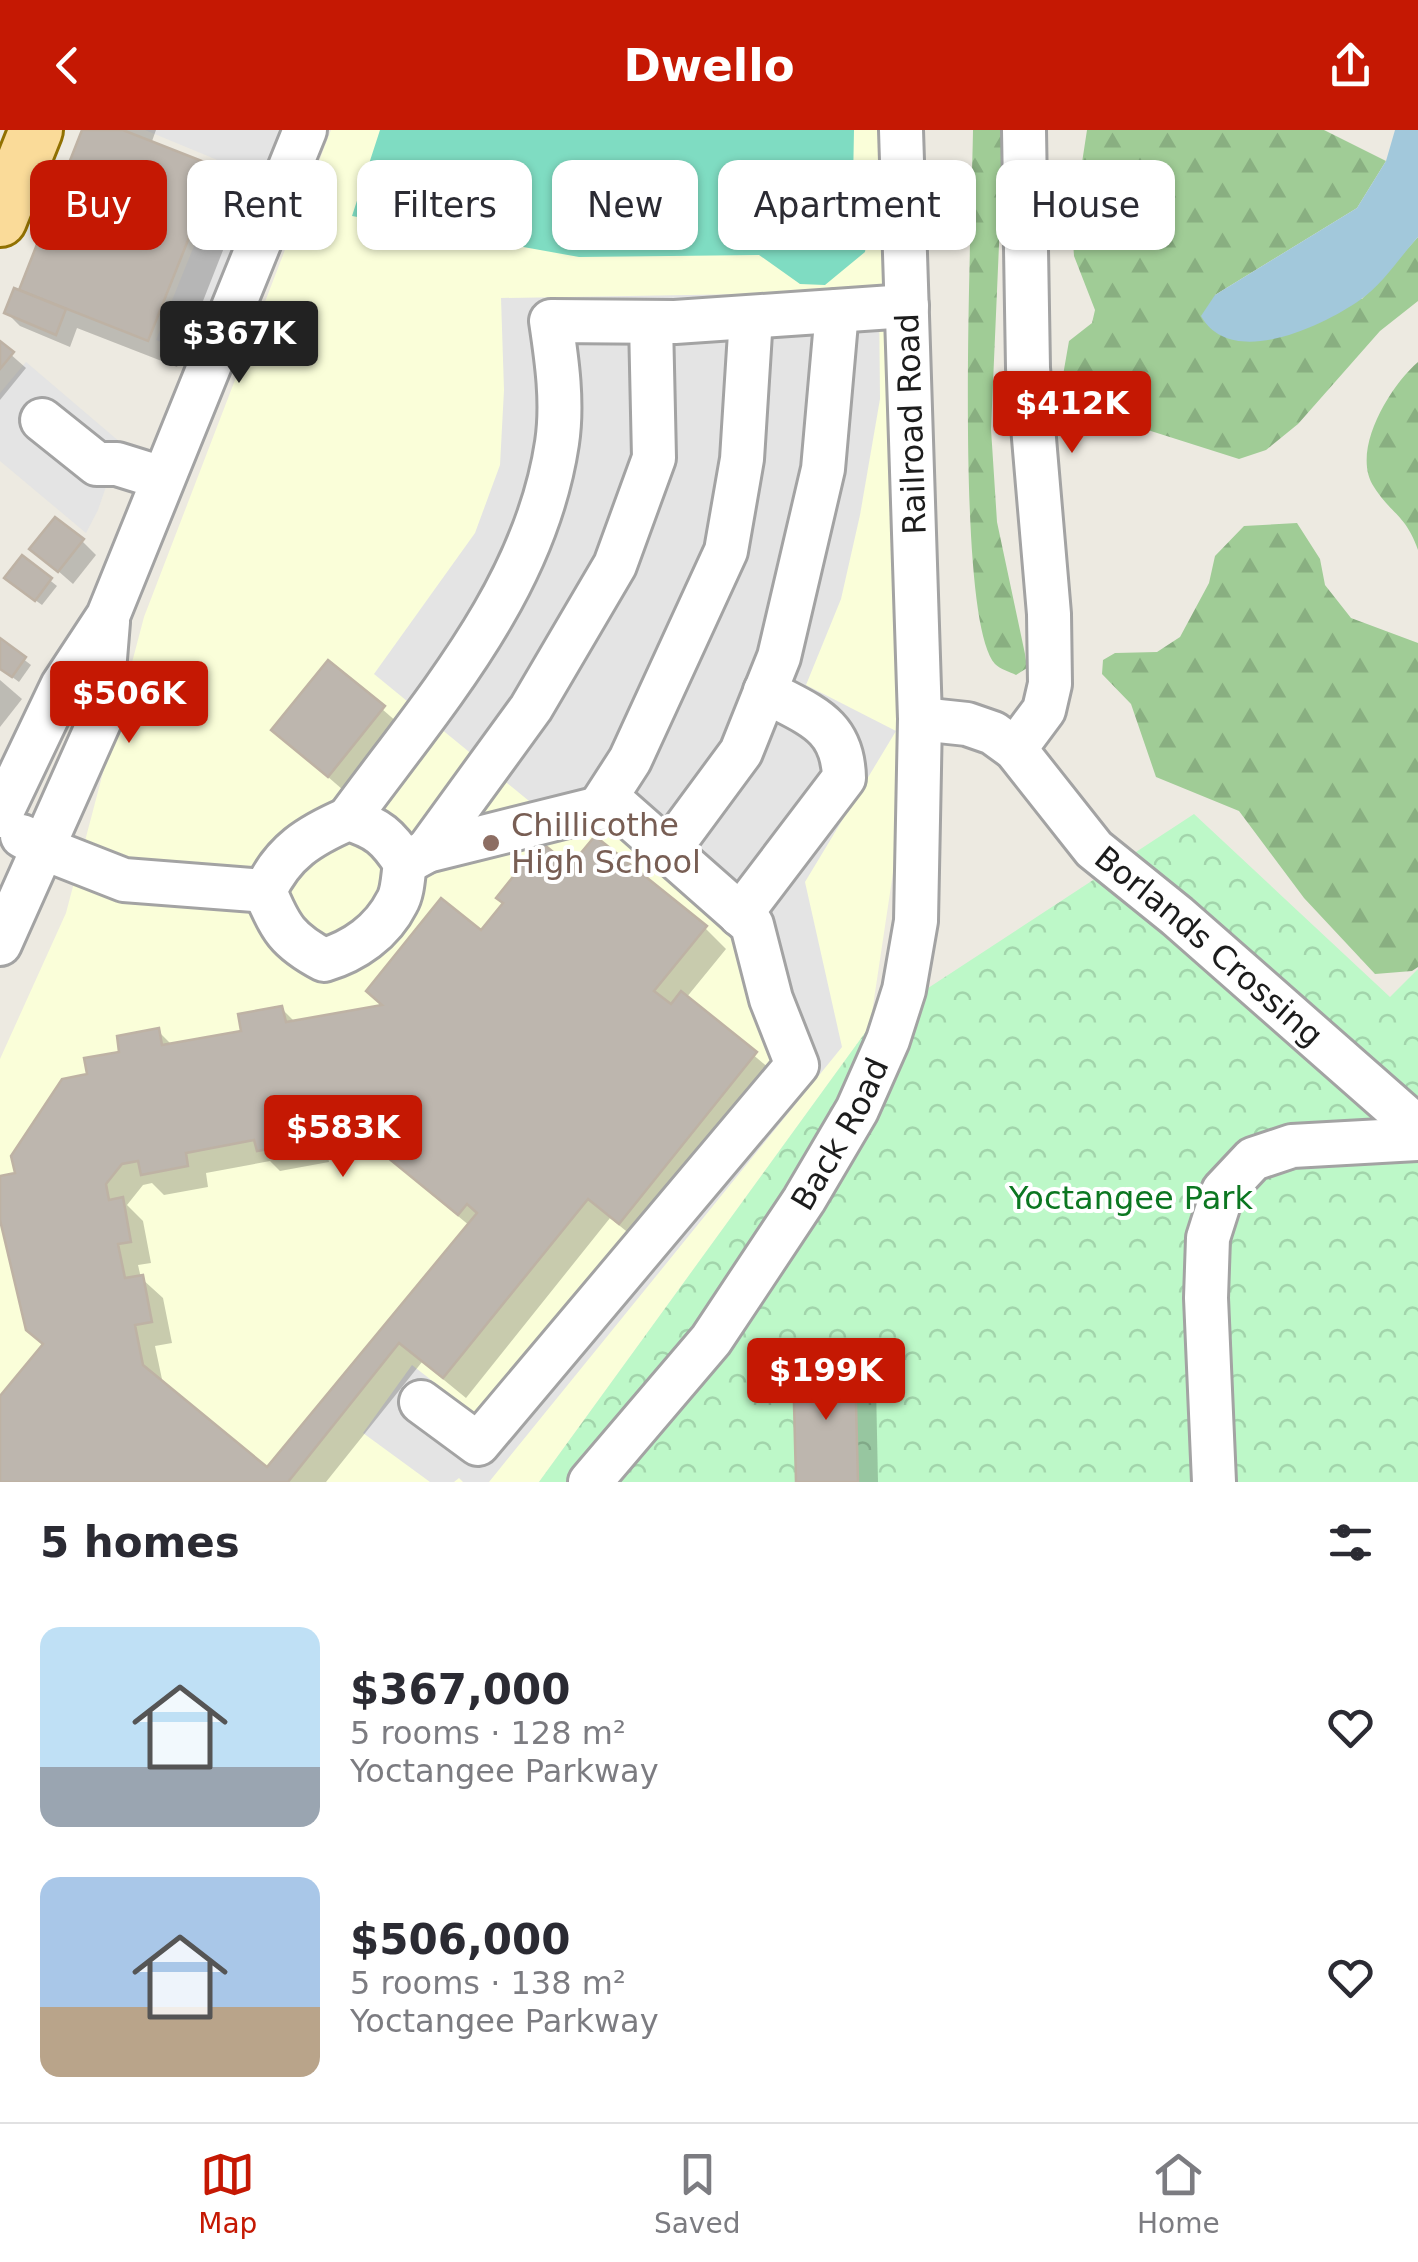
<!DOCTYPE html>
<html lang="en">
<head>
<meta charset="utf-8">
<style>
	:root { --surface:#fff; --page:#f2f2f3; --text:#2b2b33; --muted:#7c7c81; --line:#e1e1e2; --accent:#c51803 }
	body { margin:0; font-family:"DejaVu Sans",sans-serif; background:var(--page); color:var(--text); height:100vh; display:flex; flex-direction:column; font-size:38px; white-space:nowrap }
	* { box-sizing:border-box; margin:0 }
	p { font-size:32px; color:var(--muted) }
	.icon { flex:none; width:55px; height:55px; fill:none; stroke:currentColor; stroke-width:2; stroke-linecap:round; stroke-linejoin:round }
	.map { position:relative; height:1352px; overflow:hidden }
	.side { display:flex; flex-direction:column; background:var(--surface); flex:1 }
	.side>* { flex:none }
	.top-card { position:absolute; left:30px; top:30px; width:1360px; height:90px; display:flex; gap:20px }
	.price { position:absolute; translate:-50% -85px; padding:0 22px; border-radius:10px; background:var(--accent); color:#fff; font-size:32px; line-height:65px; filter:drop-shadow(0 2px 5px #0008) }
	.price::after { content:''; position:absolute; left:50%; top:60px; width:30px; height:22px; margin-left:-15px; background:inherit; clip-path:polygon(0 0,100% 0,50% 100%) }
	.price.active { background:#222; color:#fff }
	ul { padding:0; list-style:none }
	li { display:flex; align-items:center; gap:30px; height:250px; padding:0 40px }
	li span { display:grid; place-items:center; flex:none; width:280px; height:200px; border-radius:20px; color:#555 }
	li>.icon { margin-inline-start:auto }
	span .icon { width:120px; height:120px; fill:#fffc; stroke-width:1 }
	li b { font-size:42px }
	h2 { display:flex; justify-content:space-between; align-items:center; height:120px; padding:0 40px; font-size:42px }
	.tag { padding:0 35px; border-radius:20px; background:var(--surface); box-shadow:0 2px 8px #0004; font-size:35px; line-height:90px }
	.tag.active { background:var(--accent); color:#fff }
	header { display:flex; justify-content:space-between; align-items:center; height:130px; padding:0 40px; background:var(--accent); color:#fff; font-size:45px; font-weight:700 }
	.tabs { display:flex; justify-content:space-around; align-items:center; height:140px; border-top:2px solid var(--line); background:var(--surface); font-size:28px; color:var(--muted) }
	.tabs a { display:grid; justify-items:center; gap:5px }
	.tabs .active { color:var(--accent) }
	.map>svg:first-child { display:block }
	.education { fill:#fafed9 }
	.forest { fill:url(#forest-firs) }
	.park { fill:url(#park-crowns) }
	.pitch { fill:#7fdcc2 }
	.parking { fill:#e4e4e4 }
	.water { fill:#a2c8db }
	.shadow { fill:#0003; fill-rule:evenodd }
	.building { fill:#bdb6ae; stroke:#beb2a4; stroke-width:2.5; fill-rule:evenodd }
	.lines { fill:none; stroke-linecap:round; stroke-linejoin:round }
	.minor-casing { stroke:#a3a3a3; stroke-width:48 }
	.major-casing { stroke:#917102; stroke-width:58 }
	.minor { stroke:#fff; stroke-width:42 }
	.major { stroke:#fadb99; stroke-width:52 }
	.education-dot { fill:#8d6e63; stroke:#fff; stroke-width:4 }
	.labels { text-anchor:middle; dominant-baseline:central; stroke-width:8; stroke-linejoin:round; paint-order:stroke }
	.street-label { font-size:32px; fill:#1c1c1c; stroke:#fff }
	.education-label { font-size:32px; fill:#785e54; stroke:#fff; text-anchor:start }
	.park-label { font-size:32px; fill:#0c7721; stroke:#fff }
</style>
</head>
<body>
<header><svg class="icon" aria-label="back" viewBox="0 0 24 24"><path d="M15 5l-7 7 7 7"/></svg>Dwello<svg class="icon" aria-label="share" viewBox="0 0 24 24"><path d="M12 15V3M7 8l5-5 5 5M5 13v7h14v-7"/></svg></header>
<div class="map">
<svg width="1418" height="1352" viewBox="0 0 1418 1352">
	<defs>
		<pattern id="forest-firs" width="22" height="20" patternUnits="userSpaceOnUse" patternTransform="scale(2.5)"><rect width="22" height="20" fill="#a0cc96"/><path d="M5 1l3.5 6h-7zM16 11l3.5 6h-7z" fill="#89af81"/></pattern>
		<pattern id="park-crowns" width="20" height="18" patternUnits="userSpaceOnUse" patternTransform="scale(2.5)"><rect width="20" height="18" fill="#bdf8c8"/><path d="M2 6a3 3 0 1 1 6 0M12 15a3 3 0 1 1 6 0" fill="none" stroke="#a2d4ab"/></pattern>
	</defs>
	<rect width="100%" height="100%" fill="#edeae1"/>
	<polygon class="education" points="331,0 886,0 908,643 870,896 539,1352 0,1352 0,929 66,783 144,487"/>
	<g class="forest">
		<path d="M973,0H1004L991,299L997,392L1025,524L1027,538L1016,545C1010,542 1000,539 995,534C953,488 972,83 973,0Z"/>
		<polygon points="1087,0 1324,0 1386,31 1357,78 1215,165 1362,169 1418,107 1418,171 1380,201 1298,294 1266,320 1239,329 1091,282 1062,251 1069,211 1092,193 1095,180 1074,126 1072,98"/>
		<path d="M1418,232V420C1406,385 1391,384 1374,357C1350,321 1390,256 1418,232Z"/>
		<polygon points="1297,393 1320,429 1325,455 1351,488 1418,513 1418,837 1412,841 1375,844 1304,768 1239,681 1156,647 1131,574 1102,544 1103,530 1115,523 1157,522 1180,507 1209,453 1215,426 1244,396"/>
	</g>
	<polygon class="park" points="1194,684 1390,867 1418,839 1418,1352 539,1352 870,896"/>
	<polygon class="pitch" points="380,0 854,0 853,52 870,86 865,122 825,155 800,154 759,125 579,127 352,86"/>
	<g class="parking">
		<polygon points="145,0 290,0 199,227 156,210 227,34"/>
		<polygon points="879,162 880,269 860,385 841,469 806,555 896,601 805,752 842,917 489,1352 463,1352 459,1348 454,1352 430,1352 363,1303 412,1235 481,1289 773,929 729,798 608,691 562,698 374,544 475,403 500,335 504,260 501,168"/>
		<polygon points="26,232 121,313 98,380 86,403 0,331 0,263"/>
	</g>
	<path class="water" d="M1395,0H1418V107C1400,127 1382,155 1360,170C1323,196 1231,240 1201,186L1215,165L1357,78L1386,31Z"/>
	<g class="shadow">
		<polygon points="85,0 156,0 151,14 216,39 244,67 177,237 77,198 70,217 20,196 7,183 31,168 22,159"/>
		<polygon points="0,215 26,238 0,270"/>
		<polygon points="82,411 96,425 73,454 33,419"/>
		<polygon points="22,428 57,456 42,475 13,454"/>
		<polygon points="0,511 31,535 19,552 0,538"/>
		<polygon points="329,533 405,599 350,666 274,600"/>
		<polygon points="0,550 22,569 0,597"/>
		<path d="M571,740L705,798L726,819L686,868L777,945L641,1113L610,1088L466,1268L422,1232L326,1352H0V1270L45,1215L0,1079V1049L18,1045L90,946L158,901L173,916L244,903L282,879L296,893L384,877ZM367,1011L470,1096L267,1341L163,1254L155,1216L172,1213L163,1168L141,1148L138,1135L151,1133L143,1091L127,1075L143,1055L152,1053L164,1065L208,1057L206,1043L270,1031L280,1041L329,1032L326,1018Z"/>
		<polygon points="854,1235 876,1256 878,1352 799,1352"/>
	</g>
	<g class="building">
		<polygon points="82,0 123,0 217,37 148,211 19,160"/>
		<polygon points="14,158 66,179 56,205 4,183"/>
		<polygon points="0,211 14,222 0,239"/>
		<polygon points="55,387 84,409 58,442 29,419"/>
		<polygon points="22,425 52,448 35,471 4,448"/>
		<polygon points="0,508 26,527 12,547 0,539"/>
		<polygon points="328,530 385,576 328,647 271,600"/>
		<path d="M595,706L707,796L654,861L671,874L681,861L757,922L619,1094L588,1069L443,1248L399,1213L288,1352H0V1266L43,1214L26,1200L0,1090V1046L15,1043L11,1026L62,949L87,944L84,928L119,922L117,906L159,898L162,915L241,901L238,884L282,876L286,892L382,875L366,861L441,768L481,800L503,773L496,768L541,712L570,736ZM343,991L458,1085L467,1074L477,1083L267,1337L143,1235L135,1195L152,1192L143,1145L125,1148L118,1114L131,1112L123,1067L109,1070L106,1054L122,1034L138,1031L141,1045L188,1036L186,1023L254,1010L257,1021L309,1012L307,997Z"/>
		<polygon points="855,1233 858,1352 796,1352 793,1234"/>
	</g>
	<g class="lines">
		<g class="minor-casing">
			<g id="minor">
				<polyline points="42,290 97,334 117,334 162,348"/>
				<path id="s1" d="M920,589L967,594L993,603L1015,619L1094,719L1177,786L1418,998"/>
				<polyline points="1015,619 1044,580 1050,554 1049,484 1028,238 1024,0"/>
				<polyline points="599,678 630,630 726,421 742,329 751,187"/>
				<polyline points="0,686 62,556 108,486 305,0"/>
				<path d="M348,689C432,574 535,460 557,313C563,273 557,231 551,191L675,192L907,176"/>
				<path d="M348,689C378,698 388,707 405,733C403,745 403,762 397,772C382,802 354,821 324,830C288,811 280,798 265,761C283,722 309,706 348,689Z"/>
				<polyline points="22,706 45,719 124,750 265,761"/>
				<polyline points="427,721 531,578 615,435 654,328 651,192"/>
				<polyline points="668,721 741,622 779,527 823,339 837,181"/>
				<polyline points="405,733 427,721 615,674 752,795 771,869 797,935 478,1314 421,1272"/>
				<path d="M740,785L844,648C843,593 808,585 765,561"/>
				<polyline points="0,814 100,590 108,492"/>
				<path id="s2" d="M590,1352L711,1210L804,1070L857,980L888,910L904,860L916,791L920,589L901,0"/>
				<polyline points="1214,1352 1206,1168 1208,1108 1223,1061 1253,1029 1292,1016 1418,1009"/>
			</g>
		</g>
		<g class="major-casing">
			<polyline id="major" points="0,90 36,0"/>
		</g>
		<use href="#minor" class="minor"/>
		<use href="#major" class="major"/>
	</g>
	<circle class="education-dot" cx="491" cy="713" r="10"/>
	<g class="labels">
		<g class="street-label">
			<text transform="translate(911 294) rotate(-92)">Railroad Road</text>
			<text stroke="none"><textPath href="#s1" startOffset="380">Borlands Crossing</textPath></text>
			<text stroke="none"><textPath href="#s2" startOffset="430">Back Road</textPath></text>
		</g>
		<g class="education-label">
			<text x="511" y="695">Chillicothe<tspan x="511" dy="37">High School</tspan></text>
		</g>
		<g class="park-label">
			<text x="1131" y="1068">Yoctangee Park</text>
		</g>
	</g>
</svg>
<b class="price active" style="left:239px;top:256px">$367K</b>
<b class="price" style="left:1072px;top:326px">$412K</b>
<b class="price" style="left:129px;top:616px">$506K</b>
<b class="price" style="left:343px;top:1050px">$583K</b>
<b class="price" style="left:826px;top:1293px">$199K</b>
<div class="top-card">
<a class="tag active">Buy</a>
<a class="tag">Rent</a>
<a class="tag">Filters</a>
<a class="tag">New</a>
<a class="tag">Apartment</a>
<a class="tag">House</a>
</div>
</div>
<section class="side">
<h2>5 homes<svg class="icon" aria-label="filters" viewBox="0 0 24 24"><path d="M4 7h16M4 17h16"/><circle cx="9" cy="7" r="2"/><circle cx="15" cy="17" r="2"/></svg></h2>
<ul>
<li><span style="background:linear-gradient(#bfe0f5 70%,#9aa5b1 0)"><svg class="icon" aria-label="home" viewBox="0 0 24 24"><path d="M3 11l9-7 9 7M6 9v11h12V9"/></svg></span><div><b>$367,000</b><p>5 rooms · 128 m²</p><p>Yoctangee Parkway</p></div><svg class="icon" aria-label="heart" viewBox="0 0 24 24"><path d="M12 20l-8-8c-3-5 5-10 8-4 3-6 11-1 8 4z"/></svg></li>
<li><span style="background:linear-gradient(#a9c7e8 65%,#b9a48a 0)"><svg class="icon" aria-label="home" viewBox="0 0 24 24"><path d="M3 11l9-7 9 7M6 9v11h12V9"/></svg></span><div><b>$506,000</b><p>5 rooms · 138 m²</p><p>Yoctangee Parkway</p></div><svg class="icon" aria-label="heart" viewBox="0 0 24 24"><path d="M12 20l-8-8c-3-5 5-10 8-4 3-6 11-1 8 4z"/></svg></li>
</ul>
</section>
<nav class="tabs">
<a class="active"><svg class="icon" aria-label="map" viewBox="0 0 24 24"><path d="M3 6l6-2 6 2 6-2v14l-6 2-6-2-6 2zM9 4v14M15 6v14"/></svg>Map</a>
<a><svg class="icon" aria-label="saved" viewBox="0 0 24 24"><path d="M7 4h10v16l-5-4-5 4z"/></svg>Saved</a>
<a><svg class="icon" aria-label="home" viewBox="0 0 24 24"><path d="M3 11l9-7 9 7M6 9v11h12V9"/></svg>Home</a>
</nav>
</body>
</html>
